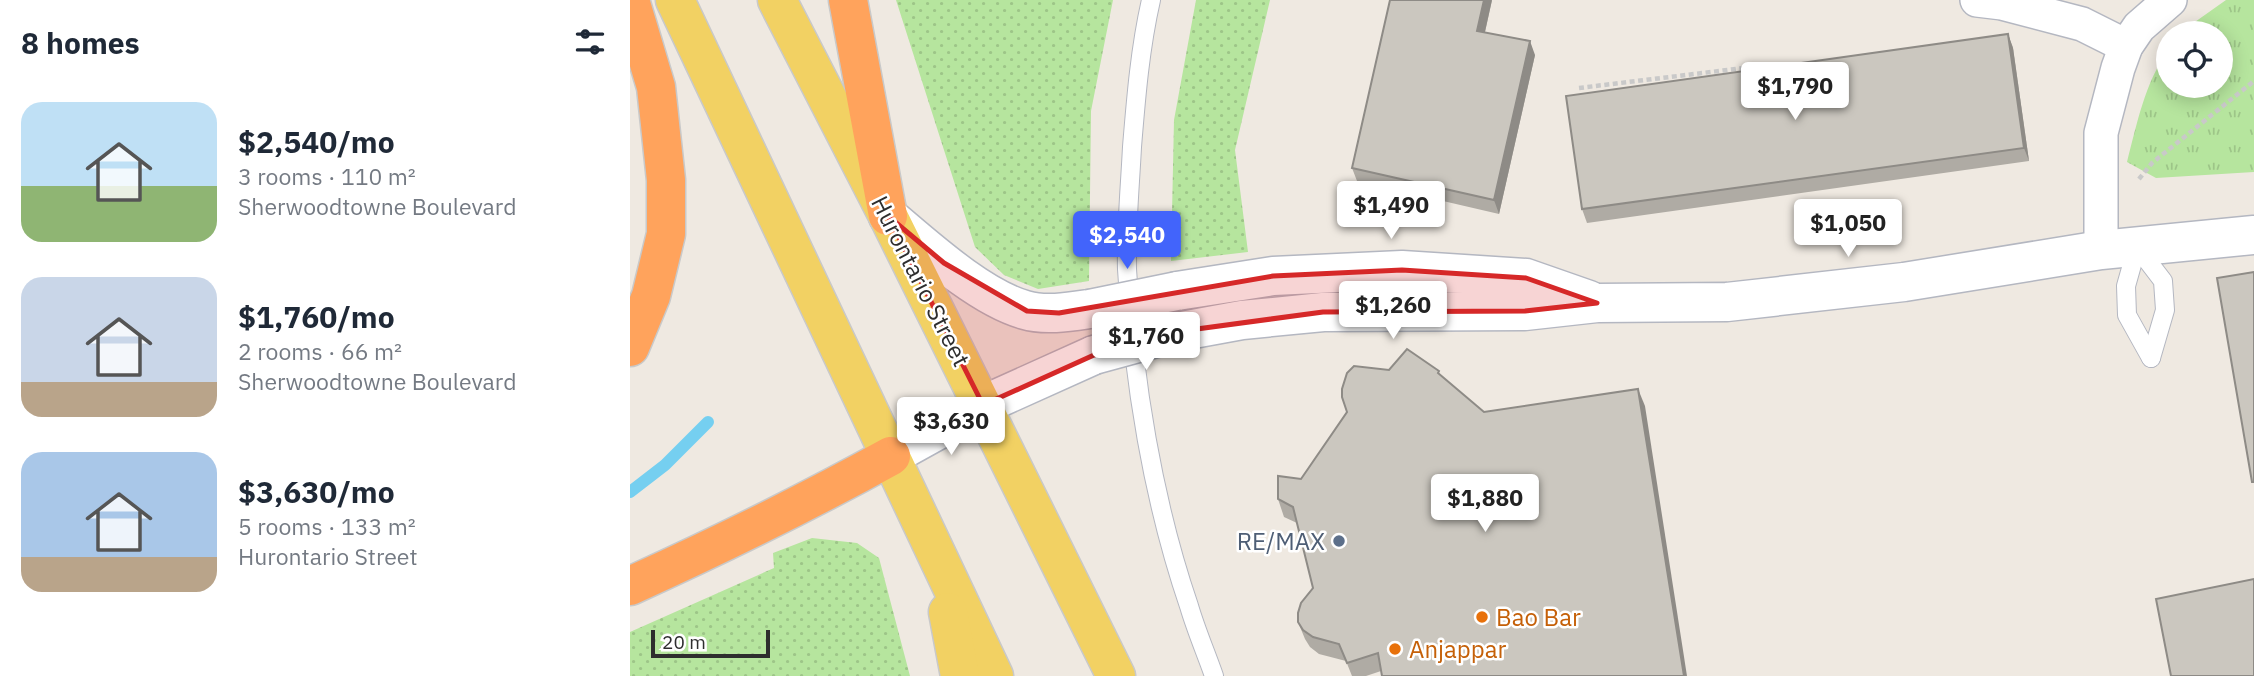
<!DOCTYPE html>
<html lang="en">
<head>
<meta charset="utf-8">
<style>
	:root { --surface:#fff; --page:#f6f6f7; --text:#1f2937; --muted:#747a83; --accent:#4264fb }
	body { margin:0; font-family:"IBM Plex Sans",sans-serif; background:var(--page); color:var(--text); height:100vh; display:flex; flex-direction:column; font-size:26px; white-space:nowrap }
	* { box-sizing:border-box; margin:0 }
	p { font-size:23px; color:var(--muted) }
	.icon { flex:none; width:38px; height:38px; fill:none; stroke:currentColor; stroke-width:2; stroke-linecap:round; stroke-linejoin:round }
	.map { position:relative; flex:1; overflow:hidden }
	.panel { display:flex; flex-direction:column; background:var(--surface); width:630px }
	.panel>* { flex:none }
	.controls { position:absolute; left:1526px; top:21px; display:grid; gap:14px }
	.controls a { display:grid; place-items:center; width:77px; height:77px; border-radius:50%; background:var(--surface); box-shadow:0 4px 18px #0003; font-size:35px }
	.scale { position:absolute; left:21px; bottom:18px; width:119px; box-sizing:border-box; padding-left:7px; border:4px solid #2e2e2e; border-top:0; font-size:19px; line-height:24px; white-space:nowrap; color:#2e2e2e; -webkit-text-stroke:5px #fff; paint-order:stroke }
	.price { position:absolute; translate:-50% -60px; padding:0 16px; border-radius:7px; background:#fff; color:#222; font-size:23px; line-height:46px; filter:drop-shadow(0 2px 4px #0008) }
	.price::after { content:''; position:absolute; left:50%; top:42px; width:21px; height:16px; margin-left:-10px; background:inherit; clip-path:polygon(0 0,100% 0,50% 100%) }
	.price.current { background:var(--accent); color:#fff }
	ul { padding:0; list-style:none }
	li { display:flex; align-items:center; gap:21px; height:175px; padding:0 21px }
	li span { display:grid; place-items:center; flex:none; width:196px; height:140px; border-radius:21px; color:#555 }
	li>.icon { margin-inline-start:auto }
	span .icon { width:84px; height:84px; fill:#fffc; stroke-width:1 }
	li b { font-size:30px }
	h2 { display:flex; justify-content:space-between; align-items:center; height:84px; padding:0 21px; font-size:30px }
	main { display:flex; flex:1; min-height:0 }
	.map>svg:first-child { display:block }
	.grass { fill:url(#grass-dots) }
	.park { fill:url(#park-tufts) }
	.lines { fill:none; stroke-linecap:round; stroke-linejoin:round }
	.stream { stroke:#75cff0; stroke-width:12 }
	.service-casing { stroke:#b4b7c1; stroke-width:20 }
	.minor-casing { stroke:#b4b7c1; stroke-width:36 }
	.tertiary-casing { stroke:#b4b7c1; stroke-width:41 }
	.primary-casing { stroke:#c9c9c9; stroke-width:41 }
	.motorway-casing { stroke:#c9c9c9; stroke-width:41 }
	.path { stroke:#c9c9c9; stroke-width:4.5; stroke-dasharray:5 3.5; stroke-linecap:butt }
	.service { stroke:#fff; stroke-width:18 }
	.minor { stroke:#fff; stroke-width:33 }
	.tertiary { stroke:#fff; stroke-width:38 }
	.primary { stroke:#f2d163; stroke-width:38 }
	.motorway { stroke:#ffa35c; stroke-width:38 }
	.tertiary-bridge-casing { stroke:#b4b7c1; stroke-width:41; stroke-linecap:butt }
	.tertiary-bridge { stroke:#fff; stroke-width:38 }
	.wall { fill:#afaba4 }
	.shaded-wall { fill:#8e8b86 }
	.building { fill:#cbc7bf; stroke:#8e8b86; stroke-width:2 }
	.marked { fill:#d62828; fill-opacity:0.2; stroke:#d62828; stroke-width:5; stroke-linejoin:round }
	.service-dot { fill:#5c6f8a; stroke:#fff; stroke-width:2.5 }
	.food-dot { fill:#e8710a; stroke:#fff; stroke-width:2.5 }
	.labels { text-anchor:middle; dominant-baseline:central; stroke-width:5; stroke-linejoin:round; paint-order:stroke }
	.street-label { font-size:24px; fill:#2e2e2e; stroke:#fff }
	.service-label { font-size:24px; fill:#4e5e75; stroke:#fff; text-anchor:end }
	.food-label { font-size:24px; fill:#c56008; stroke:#fff; text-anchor:start }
</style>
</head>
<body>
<main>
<section class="panel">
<h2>8 homes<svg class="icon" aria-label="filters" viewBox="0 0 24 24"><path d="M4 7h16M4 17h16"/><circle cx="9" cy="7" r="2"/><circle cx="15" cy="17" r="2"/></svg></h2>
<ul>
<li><span style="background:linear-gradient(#bfe0f5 60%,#8fb573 0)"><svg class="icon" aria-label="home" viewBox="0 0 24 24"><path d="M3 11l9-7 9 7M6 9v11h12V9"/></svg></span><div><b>$2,540/mo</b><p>3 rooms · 110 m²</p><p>Sherwoodtowne Boulevard</p></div></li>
<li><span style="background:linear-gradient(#c9d6e8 75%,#b9a48a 0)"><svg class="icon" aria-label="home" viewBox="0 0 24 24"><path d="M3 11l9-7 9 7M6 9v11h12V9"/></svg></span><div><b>$1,760/mo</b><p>2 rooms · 66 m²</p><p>Sherwoodtowne Boulevard</p></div></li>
<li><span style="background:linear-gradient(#a9c7e8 75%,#b9a48a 0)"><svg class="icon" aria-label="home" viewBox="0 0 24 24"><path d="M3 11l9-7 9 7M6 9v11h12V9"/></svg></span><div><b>$3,630/mo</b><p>5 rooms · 133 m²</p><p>Hurontario Street</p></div></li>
</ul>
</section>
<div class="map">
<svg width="1624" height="676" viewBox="0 0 1624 676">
	<defs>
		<pattern id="grass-dots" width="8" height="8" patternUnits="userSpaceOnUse" patternTransform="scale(1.75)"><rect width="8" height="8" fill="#b6e59e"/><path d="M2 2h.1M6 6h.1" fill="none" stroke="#9dc588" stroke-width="1.8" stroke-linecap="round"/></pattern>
		<pattern id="park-tufts" width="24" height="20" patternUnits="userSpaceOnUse" patternTransform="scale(1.75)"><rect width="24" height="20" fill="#b6e59e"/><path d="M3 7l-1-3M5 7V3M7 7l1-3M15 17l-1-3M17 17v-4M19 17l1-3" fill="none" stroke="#9dc588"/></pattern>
	</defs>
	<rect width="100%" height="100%" fill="#efe9e1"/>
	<g class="grass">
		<polygon points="266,0 483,0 461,111 459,281 408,289 374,275 345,247"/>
		<polygon points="566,0 640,0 605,150 618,252 541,261 544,120"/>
		<polygon points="182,538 227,543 249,558 280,676 0,676 0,632 144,568 143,553"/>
	</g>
	<path class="park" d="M1596,0H1624V172L1526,178L1497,162C1507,124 1515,82 1538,51V86H1591V33H1551L1555,29Z"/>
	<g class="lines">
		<polyline class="stream" points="0,492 35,465 78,422"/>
		<g class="service-casing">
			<g id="service">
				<path d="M521,0C510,48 506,98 502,147C500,187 496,228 497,269C503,379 523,501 559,606C566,630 576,653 584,676"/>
				<polyline points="1507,247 1533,281 1535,310 1521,358"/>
				<polyline points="1507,247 1496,286 1497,315 1521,358"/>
			</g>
		</g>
		<g class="minor-casing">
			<g id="minor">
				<polyline points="1347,0 1372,3 1452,24 1496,46"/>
				<polyline points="1471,250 1471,133 1488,68 1496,46 1509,27 1540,0"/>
			</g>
		</g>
		<g class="tertiary-casing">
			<g id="tertiary">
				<path d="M258,216C295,247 349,297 395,310C415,316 439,312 459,309"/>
				<polyline points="547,291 643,276 772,270 896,278 959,300"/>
				<polyline points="552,331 612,320 693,312 895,311 967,303 1097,302 1274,282 1471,250 1624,235"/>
				<polyline points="261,456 353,405 464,355"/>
			</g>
		</g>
		<g class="primary-casing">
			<g id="primary">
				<polyline points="45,0 364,676"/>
				<polyline points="147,0 258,216 486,676"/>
				<polyline points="318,612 330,676"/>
			</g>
		</g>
		<g class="motorway-casing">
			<g id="motorway">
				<polyline points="218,0 258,216"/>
				<polyline points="0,347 21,296 36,234 36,180 26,87 0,0"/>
				<path d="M0,586C88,546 176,503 261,456"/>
			</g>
		</g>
		<g class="path">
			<polyline points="949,88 1122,67"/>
			<polyline points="1509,179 1522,163 1624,81"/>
		</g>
		<use href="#service" class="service"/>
		<use href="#minor" class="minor"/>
		<use href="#tertiary" class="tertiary"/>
		<use href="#primary" class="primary"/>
		<use href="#motorway" class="motorway"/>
		<g class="tertiary-bridge-casing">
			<g id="tertiary-bridge">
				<polyline points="459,309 547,291"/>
				<polyline points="464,355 552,331"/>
			</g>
		</g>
		<use href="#tertiary-bridge" class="tertiary-bridge"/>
	</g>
	<g class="wall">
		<polygon points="862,0 855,32 905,55 869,214 727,181 722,168"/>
		<polygon points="1378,34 1383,48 1399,161 957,223 952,209"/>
		<polygon points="759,370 810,375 854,412 1015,406 751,671 736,676 722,676 716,661 689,654 680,647 675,639 668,622 683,588 667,523 654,517 648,499 671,479"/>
	</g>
	<g class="shaded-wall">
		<polygon points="854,0 862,0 852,45 847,31"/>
		<polygon points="1378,34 1383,48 1399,161 1394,148"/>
		<polygon points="900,41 905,55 869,214 864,200"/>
		<polygon points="1008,389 1015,406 1057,676 1054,676"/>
	</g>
	<g class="building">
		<polygon points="760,0 854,0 847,31 900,41 864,200 722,168"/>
		<polygon points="1378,34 1394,148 952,209 936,96"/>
		<polygon points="1624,272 1624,482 1622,482 1587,278"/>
		<polygon points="777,349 809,371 808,373 854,412 1008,389 1054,676 752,676 748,653 717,663 709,644 683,637 673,630 668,622 668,613 671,603 683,588 663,507 648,499 648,476 671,479 717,412 712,397 712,389 717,373 724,366 759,370"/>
		<polygon points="1624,579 1624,676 1541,676 1526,599"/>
	</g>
	<path class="marked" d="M258,216L314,263L397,311L429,313L643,276L772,270L896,278L967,303L895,311L693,312L552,331L464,355L353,405Z"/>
	<circle class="service-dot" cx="709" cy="541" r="7"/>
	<g class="food-dot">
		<circle cx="852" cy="617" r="7"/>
		<circle cx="765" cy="649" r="7"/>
	</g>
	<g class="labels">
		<g class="street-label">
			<text transform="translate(291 281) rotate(63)">Hurontario Street</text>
		</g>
		<g class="service-label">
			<text x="695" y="541">RE/MAX</text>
		</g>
		<g class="food-label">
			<text x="866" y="617">Bao Bar</text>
			<text x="779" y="649">Anjappar</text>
		</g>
	</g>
</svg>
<div class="controls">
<a><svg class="icon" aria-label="locate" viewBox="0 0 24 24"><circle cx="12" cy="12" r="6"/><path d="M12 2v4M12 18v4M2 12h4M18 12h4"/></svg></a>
</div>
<div class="scale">20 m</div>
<b class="price" style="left:1165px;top:122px">$1,790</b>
<b class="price" style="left:761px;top:241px">$1,490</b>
<b class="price" style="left:1218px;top:259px">$1,050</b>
<b class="price current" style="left:497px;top:271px">$2,540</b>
<b class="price" style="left:763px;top:341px">$1,260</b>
<b class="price" style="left:516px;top:372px">$1,760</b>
<b class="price" style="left:321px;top:457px">$3,630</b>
<b class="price" style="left:855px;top:534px">$1,880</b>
</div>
</main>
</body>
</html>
